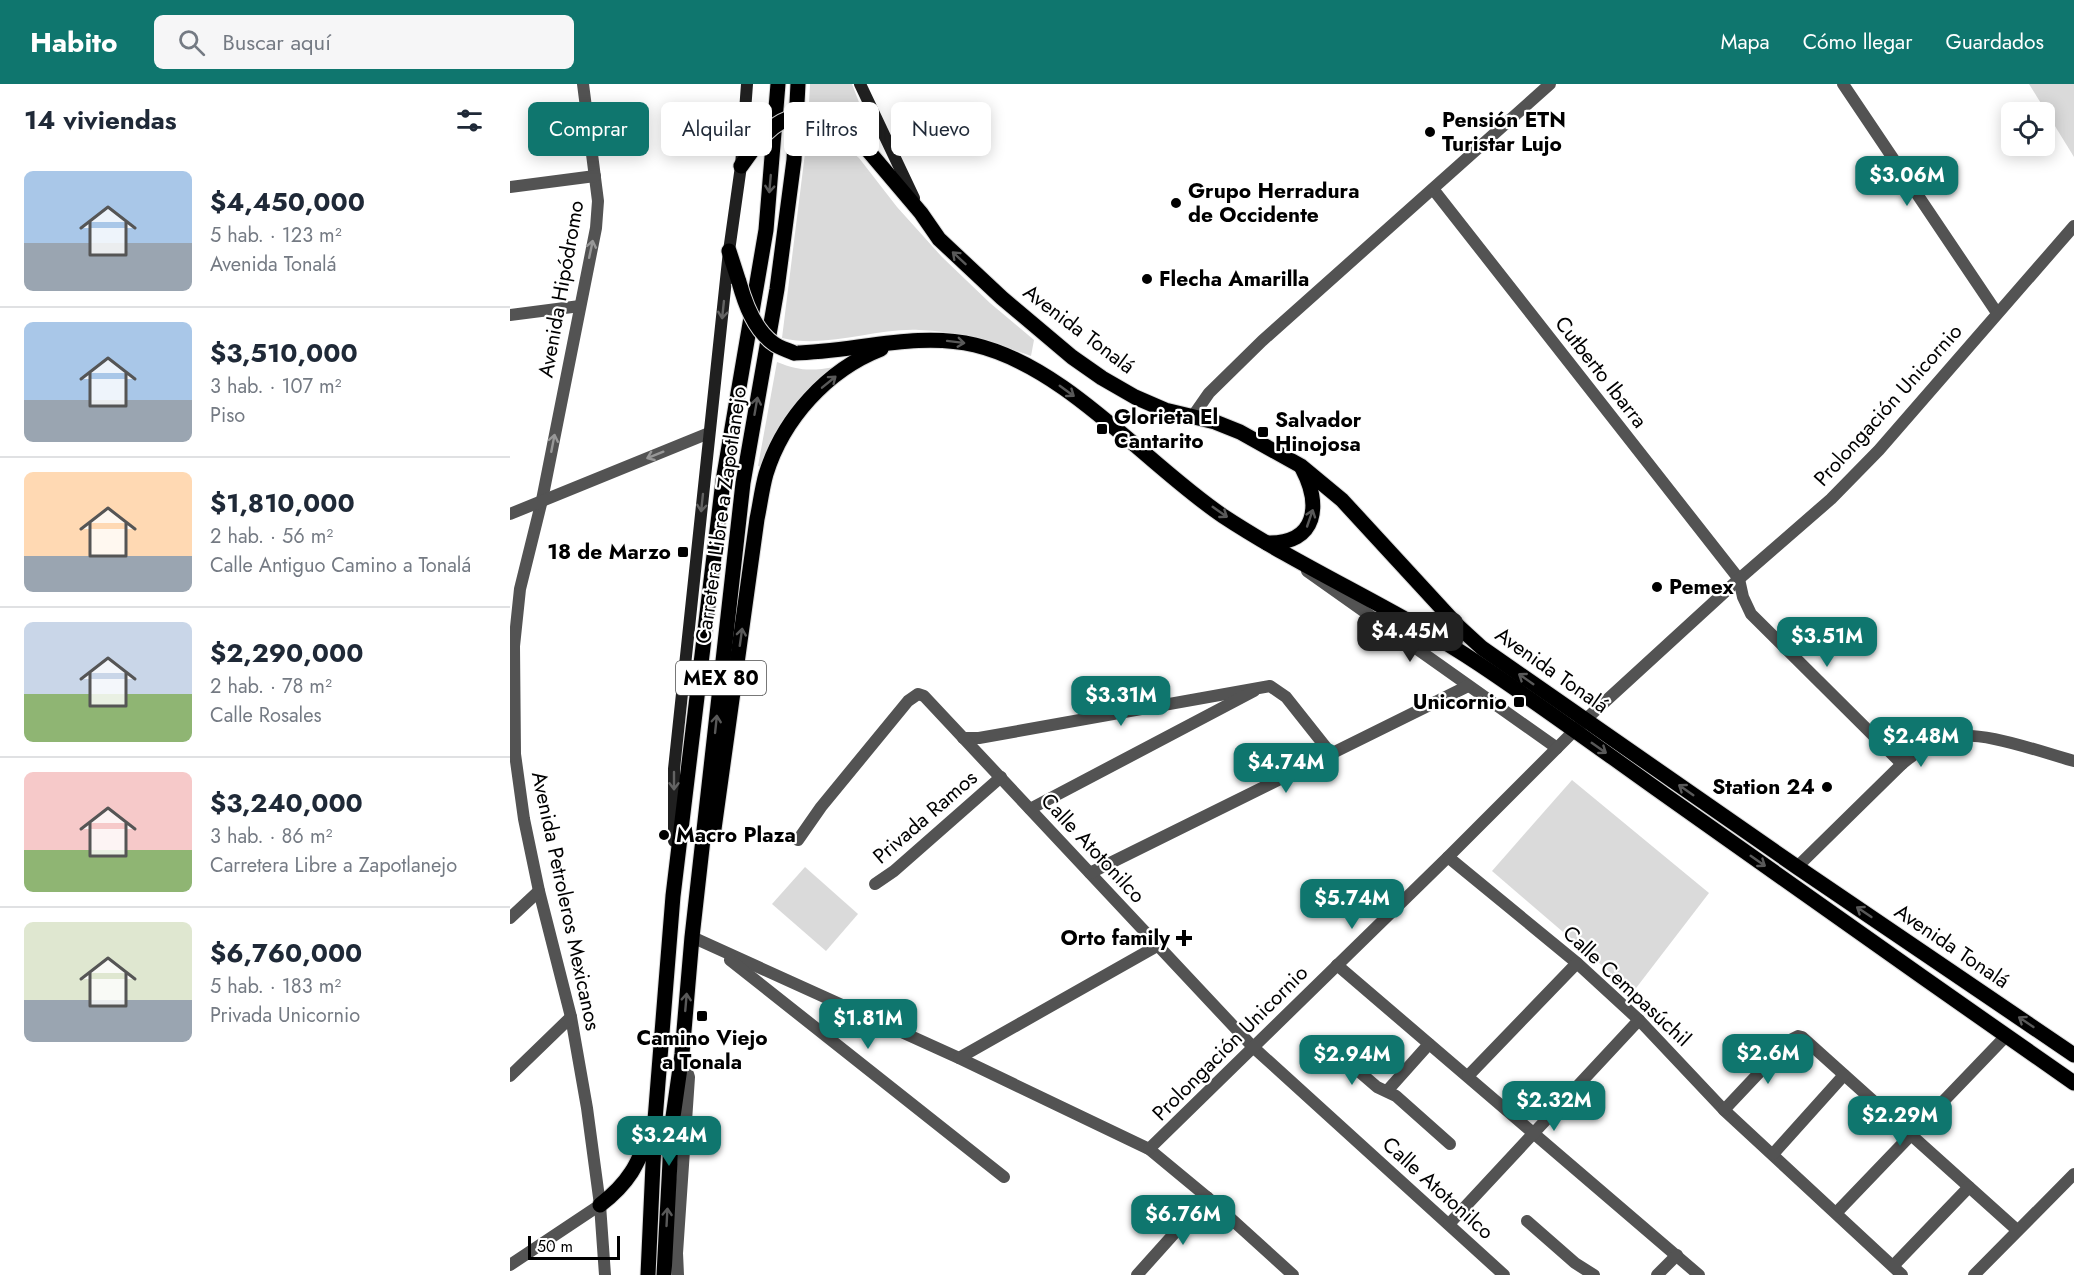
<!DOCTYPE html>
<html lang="es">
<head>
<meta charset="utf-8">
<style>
	:root { --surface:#fff; --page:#f6f6f7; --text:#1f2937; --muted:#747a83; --line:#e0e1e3; --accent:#0f766e }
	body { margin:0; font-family:Jost,sans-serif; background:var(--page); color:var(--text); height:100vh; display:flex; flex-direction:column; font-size:22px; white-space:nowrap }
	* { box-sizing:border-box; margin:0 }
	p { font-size:20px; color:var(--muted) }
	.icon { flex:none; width:33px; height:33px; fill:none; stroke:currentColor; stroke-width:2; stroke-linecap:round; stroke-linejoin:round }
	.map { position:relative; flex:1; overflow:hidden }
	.side { display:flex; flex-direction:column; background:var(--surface); width:510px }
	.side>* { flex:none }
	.top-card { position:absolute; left:18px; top:18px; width:570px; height:54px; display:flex; gap:12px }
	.controls { position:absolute; left:1491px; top:18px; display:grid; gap:12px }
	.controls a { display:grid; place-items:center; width:54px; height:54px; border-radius:9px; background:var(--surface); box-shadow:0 3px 15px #0003; font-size:30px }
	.scale { position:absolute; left:18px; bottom:15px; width:92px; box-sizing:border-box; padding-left:6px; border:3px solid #000; border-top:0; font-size:16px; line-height:21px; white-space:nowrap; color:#000; -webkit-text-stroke:4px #fff; paint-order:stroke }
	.price { position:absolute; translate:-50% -51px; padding:0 14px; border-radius:12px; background:var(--accent); color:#fff; font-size:20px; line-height:39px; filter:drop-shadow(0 2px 3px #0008) }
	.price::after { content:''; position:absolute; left:50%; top:36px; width:18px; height:14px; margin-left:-9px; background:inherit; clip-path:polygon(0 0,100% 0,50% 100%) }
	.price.on { background:#222; color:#fff }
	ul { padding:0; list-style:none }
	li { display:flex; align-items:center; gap:18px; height:150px; padding:0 24px }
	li+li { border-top:2px solid var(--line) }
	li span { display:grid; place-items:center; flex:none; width:168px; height:120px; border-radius:9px; color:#555 }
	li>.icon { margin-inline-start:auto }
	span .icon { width:72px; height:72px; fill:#fffc; stroke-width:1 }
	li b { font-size:26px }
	h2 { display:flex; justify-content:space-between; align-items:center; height:72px; padding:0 24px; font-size:26px }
	.tag { padding:0 21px; border-radius:9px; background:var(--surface); box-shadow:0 3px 15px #0003; font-size:21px; line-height:54px }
	.tag.on { background:var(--accent); color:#fff }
	header { display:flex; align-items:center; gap:36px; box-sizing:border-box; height:84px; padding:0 30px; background:var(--accent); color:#fff }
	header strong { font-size:28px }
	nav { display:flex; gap:33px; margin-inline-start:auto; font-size:21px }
	.search { width:420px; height:54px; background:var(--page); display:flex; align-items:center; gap:15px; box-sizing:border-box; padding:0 21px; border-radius:9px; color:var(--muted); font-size:22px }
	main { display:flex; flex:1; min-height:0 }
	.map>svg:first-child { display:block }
	.green { fill:#dadada }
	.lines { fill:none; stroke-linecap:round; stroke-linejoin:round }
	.primary-casing { stroke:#dbdbdb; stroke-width:17 }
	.minor { stroke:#535353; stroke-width:12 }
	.tertiary { stroke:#535353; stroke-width:12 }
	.secondary { stroke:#202020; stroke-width:12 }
	.primary { stroke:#000; stroke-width:15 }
	.primary-bridge-casing { stroke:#dbdbdb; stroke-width:17; stroke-linecap:butt }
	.primary-bridge { stroke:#000; stroke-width:15 }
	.oneway { stroke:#595959 }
	.oneway2 { stroke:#989898 }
	.oneway3 { stroke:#636363 }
	.poi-dot { fill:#000; stroke:#fff; stroke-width:2 }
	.labels { text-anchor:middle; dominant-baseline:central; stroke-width:4.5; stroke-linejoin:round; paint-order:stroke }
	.shield { fill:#fff; stroke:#4c4c4c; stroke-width:1.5 }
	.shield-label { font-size:20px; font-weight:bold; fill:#000 }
	.poi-label { font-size:21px; font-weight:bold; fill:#000; stroke:#fff; text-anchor:start }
	.street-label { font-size:21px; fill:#000; stroke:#fff }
</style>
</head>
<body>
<header>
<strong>Habito</strong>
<div class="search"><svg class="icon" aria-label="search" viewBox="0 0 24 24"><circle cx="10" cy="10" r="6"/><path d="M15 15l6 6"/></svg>Buscar aquí</div>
<nav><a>Mapa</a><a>Cómo llegar</a><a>Guardados</a></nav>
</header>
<main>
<section class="side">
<h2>14 viviendas<svg class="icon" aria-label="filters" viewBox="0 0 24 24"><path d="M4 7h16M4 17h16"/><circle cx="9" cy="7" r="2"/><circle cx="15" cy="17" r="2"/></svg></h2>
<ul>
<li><span style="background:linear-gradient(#a9c7e8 60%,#9aa5b1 0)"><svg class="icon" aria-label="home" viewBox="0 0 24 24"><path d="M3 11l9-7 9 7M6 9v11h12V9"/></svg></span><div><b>$4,450,000</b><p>5 hab. · 123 m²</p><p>Avenida Tonalá</p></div></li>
<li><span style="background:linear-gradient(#a9c7e8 65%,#9aa5b1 0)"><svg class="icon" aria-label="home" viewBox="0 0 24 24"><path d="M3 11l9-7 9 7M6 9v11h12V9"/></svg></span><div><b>$3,510,000</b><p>3 hab. · 107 m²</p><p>Piso</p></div></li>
<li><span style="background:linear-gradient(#ffd9b3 70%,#9aa5b1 0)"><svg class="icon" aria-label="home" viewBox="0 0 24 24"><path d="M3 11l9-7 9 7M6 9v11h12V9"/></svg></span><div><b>$1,810,000</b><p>2 hab. · 56 m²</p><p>Calle Antiguo Camino a Tonalá</p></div></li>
<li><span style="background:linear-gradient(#c9d6e8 60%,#8fb573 0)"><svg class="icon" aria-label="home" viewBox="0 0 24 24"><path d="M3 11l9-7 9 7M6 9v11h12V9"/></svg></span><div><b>$2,290,000</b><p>2 hab. · 78 m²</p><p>Calle Rosales</p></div></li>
<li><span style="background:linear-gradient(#f6c9c9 65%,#8fb573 0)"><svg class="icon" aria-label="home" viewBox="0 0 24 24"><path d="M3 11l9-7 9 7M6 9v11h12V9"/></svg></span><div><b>$3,240,000</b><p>3 hab. · 86 m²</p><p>Carretera Libre a Zapotlanejo</p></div></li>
<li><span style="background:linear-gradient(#dfe7d0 65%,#9aa5b1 0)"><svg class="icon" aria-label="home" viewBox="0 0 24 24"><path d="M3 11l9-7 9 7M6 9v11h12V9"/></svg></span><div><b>$6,760,000</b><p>5 hab. · 183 m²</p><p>Privada Unicornio</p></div></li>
</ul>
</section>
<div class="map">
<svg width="1564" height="1191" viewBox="0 0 1564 1191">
	<rect width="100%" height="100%" fill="#fff"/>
	<g class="green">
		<path d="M300,0H342L360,47C340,35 323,25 299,21Z"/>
		<polygon points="1519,0 1564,0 1564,73"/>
		<path d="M298,45L322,51L349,74L387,123L432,173L480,219L524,256L521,272C483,259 450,247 409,246C364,244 317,265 272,254Z"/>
		<path d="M267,278C289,287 301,287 325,283L289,315L264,353L253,383L248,382Z"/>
		<polygon points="1062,696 1199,809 1123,908 982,787"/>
		<polygon points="295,783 348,830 316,867 262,820"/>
	</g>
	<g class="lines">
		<g class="primary-casing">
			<g id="primary">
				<polyline points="312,33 328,40 350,57 411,129 429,155 492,214 562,273 592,294 625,313 655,326 705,338 730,348 791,382 832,416 948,542 972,564 1287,783 1564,971"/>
				<polyline points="231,82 249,57"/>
				<polyline points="219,167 229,198"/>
				<path d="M284,269C344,268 407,247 465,261C557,283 636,380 713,432C795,486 887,525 969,580C1032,622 1093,667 1155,711C1291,807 1427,904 1564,999"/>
				<path d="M757,459C808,460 811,420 792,384"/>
				<path d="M204,745L247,435C250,421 252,404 256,390C273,335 317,286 371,265"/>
				<path d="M90,1121C120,1098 127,1081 141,1047"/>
				<polyline points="138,1191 145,1036 163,812 213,397 256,146 268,0"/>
				<polyline points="154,1191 162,1040 172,970 182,853 233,399 267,205 284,76 288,0"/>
			</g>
		</g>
		<g class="minor">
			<polyline points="73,0 88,117 86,144 32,416 10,505 4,562 5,670 14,735 29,807 61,933 77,1024 90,1121 95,1191"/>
			<polyline points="1333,0 1487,229"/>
			<polyline points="0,103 85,92"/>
			<polyline points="923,105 1229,495 1233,513 1241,530 1392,680"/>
			<polyline points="0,231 70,222"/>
			<polyline points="797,487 1047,664"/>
			<polyline points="453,654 469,654 760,602 776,613 822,671"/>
			<polyline points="520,725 744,607"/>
			<polyline points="288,756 311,723 398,617 408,610 414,612 743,963 994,1191"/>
			<polyline points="938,773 1067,879 1129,936 1214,1026 1392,1191"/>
			<path d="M1287,783L1392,680C1405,669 1420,659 1436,654C1469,644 1530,668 1564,677"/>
			<polyline points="580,789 958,602"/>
			<polyline points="365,800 384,787 491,693"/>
			<polyline points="0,834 29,807"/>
			<polyline points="182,853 449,974 639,1065 697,1113 783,1191"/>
			<polyline points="220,876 494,1093"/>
			<polyline points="827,881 1189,1191"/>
			<polyline points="824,966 867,1003 886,1012 940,1060"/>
			<polyline points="449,974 647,862"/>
			<polyline points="0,992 61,933"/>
			<polyline points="958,992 1067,879"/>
			<polyline points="877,1007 919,960"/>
			<polyline points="1214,1026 1280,956 1288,952 1292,953 1507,1146"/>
			<polyline points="639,1065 938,773 1075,636 1229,495 1321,415 1369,366 1564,142"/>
			<polyline points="1263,1070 1334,991"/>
			<polyline points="1327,1128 1496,952"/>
			<polyline points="1017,1137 1065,1179 1084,1191"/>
			<polyline points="939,1140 1129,936"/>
			<polyline points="0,1181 90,1121"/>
			<polyline points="1383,1182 1459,1103"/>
			<polyline points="168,1191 167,1169 179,993 172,971"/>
			<polyline points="627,1191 697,1113"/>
			<polyline points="1147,1191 1167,1171"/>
			<polyline points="1464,1191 1564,1090"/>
		</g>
		<g class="tertiary">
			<polyline points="683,332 699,309 752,257 1040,0"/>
			<polyline points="0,430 199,349"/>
		</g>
		<g class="secondary">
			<polyline points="350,0 404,114"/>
			<polyline points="164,757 164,685 219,167 231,82 237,0"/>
		</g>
		<use href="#primary" class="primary"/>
		<g class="primary-bridge-casing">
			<g id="primary-bridge">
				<path d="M249,57C268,35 283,29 312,33"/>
				<path d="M229,198C235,220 244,245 263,259C269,264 278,266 284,269"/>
			</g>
		</g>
		<use href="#primary-bridge" class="primary-bridge"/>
	</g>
	<defs><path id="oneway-shaft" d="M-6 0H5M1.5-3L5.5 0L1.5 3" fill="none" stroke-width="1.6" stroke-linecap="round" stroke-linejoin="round" transform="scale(1.5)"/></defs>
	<g class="oneway">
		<use href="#oneway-shaft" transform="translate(260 100) rotate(95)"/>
		<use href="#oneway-shaft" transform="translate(449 174) rotate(-137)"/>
		<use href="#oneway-shaft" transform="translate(446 258) rotate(7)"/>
		<use href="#oneway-shaft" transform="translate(319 298) rotate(-39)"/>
		<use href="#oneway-shaft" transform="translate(557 307) rotate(36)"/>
		<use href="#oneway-shaft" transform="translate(246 322) rotate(-80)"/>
		<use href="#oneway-shaft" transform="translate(710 428) rotate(35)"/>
		<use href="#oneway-shaft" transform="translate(800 434) rotate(-71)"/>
		<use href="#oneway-shaft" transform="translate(231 553) rotate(-82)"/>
		<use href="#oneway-shaft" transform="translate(1016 595) rotate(-145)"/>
		<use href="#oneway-shaft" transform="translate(206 640) rotate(-84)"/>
		<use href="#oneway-shaft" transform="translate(1089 664) rotate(35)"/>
		<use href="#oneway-shaft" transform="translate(1176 706) rotate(-145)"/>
		<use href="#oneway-shaft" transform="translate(1248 777) rotate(35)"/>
		<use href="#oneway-shaft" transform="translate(1354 828) rotate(-146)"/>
		<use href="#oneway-shaft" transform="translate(176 918) rotate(-85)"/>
		<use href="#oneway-shaft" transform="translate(1516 938) rotate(-146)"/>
		<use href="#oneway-shaft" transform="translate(157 1133) rotate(-87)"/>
	</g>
	<g class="oneway2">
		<use href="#oneway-shaft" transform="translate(81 165) rotate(-78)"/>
		<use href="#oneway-shaft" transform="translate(43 359) rotate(-79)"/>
		<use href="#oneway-shaft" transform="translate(145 371) rotate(158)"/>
	</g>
	<g class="oneway3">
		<use href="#oneway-shaft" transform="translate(213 226) rotate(96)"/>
		<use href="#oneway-shaft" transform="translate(192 419) rotate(96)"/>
		<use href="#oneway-shaft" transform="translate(164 697) rotate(90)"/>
	</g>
	<g class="poi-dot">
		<circle cx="920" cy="48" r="6"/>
		<circle cx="666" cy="119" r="6"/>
		<circle cx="637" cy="195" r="6"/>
		<rect x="586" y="339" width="12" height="12" rx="3"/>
		<rect x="747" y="342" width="12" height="12" rx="3"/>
		<rect x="167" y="462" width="12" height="12" rx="3"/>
		<circle cx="1147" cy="503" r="6"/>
		<rect x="1003" y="612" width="12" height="12" rx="3"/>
		<circle cx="1317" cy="703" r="6"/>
		<circle cx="154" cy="751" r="6"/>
		<path d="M671 845h6v6h6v6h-6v6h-6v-6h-6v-6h6z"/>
		<rect x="186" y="926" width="12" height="12" rx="3"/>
	</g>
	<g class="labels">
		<rect class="shield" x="166" y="577" width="90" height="34" rx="4.5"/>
		<g class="shield-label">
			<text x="211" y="594">MEX 80</text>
		</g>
		<g class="poi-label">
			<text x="932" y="36">Pensión ETN<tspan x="932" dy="24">Turistar Lujo</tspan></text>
			<text x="678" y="107">Grupo Herradura<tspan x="678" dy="24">de Occidente</tspan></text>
			<text x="649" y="195">Flecha Amarilla</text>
			<text x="604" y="333">Glorieta El<tspan x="604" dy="24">Cantarito</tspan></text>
			<text x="765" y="336">Salvador<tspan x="765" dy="24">Hinojosa</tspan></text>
			<text x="161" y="468" text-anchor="end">18 de Marzo</text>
			<text x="1159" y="503">Pemex</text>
			<text x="997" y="618" text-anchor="end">Unicornio</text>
			<text x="1305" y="703" text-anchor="end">Station 24</text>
			<text x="166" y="751">Macro Plaza</text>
			<text x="660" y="854" text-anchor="end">Orto family</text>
			<text x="192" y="954" text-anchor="middle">Camino Viejo<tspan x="192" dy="24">a Tonala</tspan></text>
		</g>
		<g class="street-label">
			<text transform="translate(51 205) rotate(-80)">Avenida Hipódromo</text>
			<text transform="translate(569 245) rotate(37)">Avenida Tonalá</text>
			<text transform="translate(1091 288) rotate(52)">Cutberto Ibarra</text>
			<text transform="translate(1378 321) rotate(-48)">Prolongación Unicornio</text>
			<text transform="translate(211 431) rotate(-82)">Carretera Libre a Zapotlanejo</text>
			<text transform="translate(1042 586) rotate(35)">Avenida Tonalá</text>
			<text transform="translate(415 733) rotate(-41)">Privada Ramos</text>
			<text transform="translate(583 764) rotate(47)">Calle Atotonilco</text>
			<text transform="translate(56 817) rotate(78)">Avenida Petroleros Mexicanos</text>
			<text transform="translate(1442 862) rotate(34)">Avenida Tonalá</text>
			<text transform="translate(1117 902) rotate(43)">Calle Cempasúchil</text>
			<text transform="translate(720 959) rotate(-45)">Prolongación Unicornio</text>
			<text transform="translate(928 1104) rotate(42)">Calle Atotonilco</text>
		</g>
	</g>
</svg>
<div class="controls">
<a><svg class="icon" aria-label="locate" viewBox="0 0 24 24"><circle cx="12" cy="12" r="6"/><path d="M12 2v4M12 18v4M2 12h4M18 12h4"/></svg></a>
</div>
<div class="scale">50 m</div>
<b class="price" style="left:1397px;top:123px">$3.06M</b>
<b class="price on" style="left:900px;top:579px">$4.45M</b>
<b class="price" style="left:1317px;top:584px">$3.51M</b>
<b class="price" style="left:611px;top:643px">$3.31M</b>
<b class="price" style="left:1411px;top:684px">$2.48M</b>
<b class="price" style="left:776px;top:710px">$4.74M</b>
<b class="price" style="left:842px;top:846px">$5.74M</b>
<b class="price" style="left:358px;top:966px">$1.81M</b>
<b class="price" style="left:1258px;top:1001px">$2.6M</b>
<b class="price" style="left:842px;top:1002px">$2.94M</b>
<b class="price" style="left:1044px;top:1048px">$2.32M</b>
<b class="price" style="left:1390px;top:1063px">$2.29M</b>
<b class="price" style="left:159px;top:1083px">$3.24M</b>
<b class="price" style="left:673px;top:1162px">$6.76M</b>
<div class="top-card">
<a class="tag on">Comprar</a>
<a class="tag">Alquilar</a>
<a class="tag">Filtros</a>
<a class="tag">Nuevo</a>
</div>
</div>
</main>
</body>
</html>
